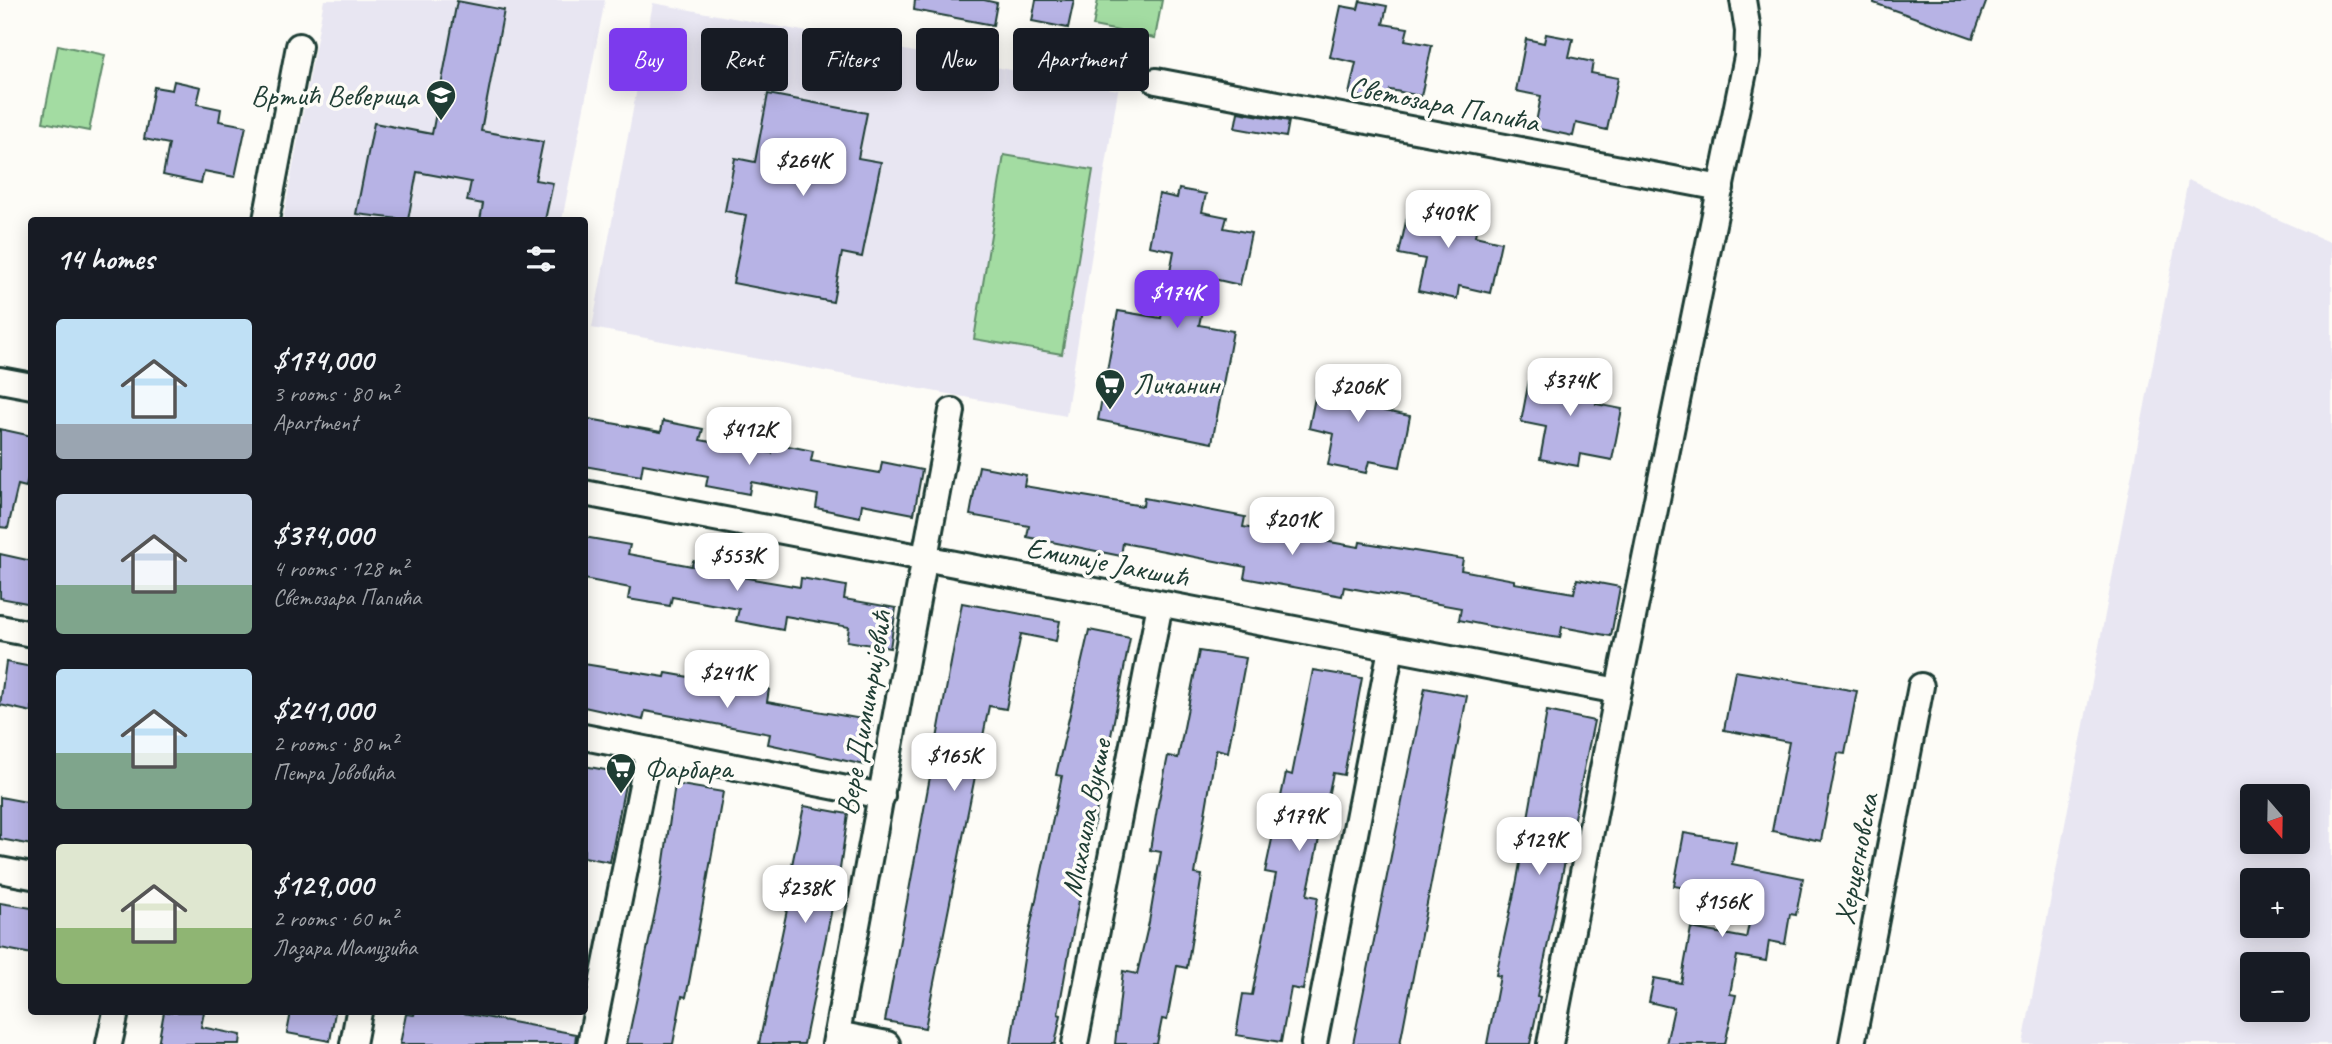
<!DOCTYPE html>
<html lang="en">
<head>
<meta charset="utf-8">
<style>
	:root { --surface:#171b24; --page:#20242c; --text:#f1f3f6; --muted:#9ea1a6; --accent:#7c3aed }
	body { margin:0; font-family:Caveat,sans-serif; background:var(--page); color:var(--text); height:100vh; display:flex; flex-direction:column; font-size:26px; white-space:nowrap }
	* { box-sizing:border-box; margin:0 }
	p { font-size:23px; color:var(--muted) }
	.icon { flex:none; width:38px; height:38px; fill:none; stroke:currentColor; stroke-width:2; stroke-linecap:round; stroke-linejoin:round }
	.map { position:relative; flex:1; overflow:hidden }
	.side { position:absolute; left:28px; top:217px; width:560px; height:798px; display:flex; flex-direction:column; background:var(--surface); border-radius:7px; box-shadow:0 4px 18px #0003 }
	.side>* { flex:none }
	.hud { position:absolute; left:609px; top:28px; width:665px; height:63px; display:flex; gap:14px }
	.needle { width:46px; rotate:160deg }
	.tools { position:absolute; left:2240px; top:784px; display:grid; gap:14px }
	.tools a { display:grid; place-items:center; width:70px; height:70px; border-radius:7px; background:var(--surface); box-shadow:0 4px 18px #0003; font-size:35px }
	.price { position:absolute; translate:-50% -60px; padding:0 16px; border-radius:14px; background:#fff; color:#222; font-size:23px; line-height:46px; filter:drop-shadow(0 2px 4px #0008) }
	.price::after { content:''; position:absolute; left:50%; top:42px; width:21px; height:16px; margin-left:-10px; background:inherit; clip-path:polygon(0 0,100% 0,50% 100%) }
	.price.current { background:var(--accent); color:#fff }
	ul { padding:0; list-style:none }
	li { display:flex; align-items:center; gap:21px; height:175px; padding:0 28px }
	li span { display:grid; place-items:center; flex:none; width:196px; height:140px; border-radius:7px; color:#555 }
	li>.icon { margin-inline-start:auto }
	span .icon { width:84px; height:84px; fill:#fffc; stroke-width:1 }
	li b { font-size:30px }
	h2 { display:flex; justify-content:space-between; align-items:center; height:84px; padding:0 28px; font-size:30px }
	.tag { padding:0 24px; border-radius:7px; background:var(--surface); box-shadow:0 4px 18px #0003; font-size:24px; line-height:63px }
	.tag.current { background:var(--accent); color:#fff }
	.map>svg:first-child { display:block }
	.built { fill:#e8e6f2; fill-rule:evenodd }
	.green { fill:#a3dca2; stroke:#618c6b; stroke-width:2 }
	.building { fill:#b7b3e5; stroke:#1f3d34; stroke-width:2 }
	.lines { fill:none; stroke-linecap:round; stroke-linejoin:round }
	.minor-casing { stroke:#1f3d34; stroke-width:30 }
	.minor { stroke:#fdfcf7; stroke-width:24 }
	.labels { text-anchor:middle; dominant-baseline:central; stroke-width:7; stroke-linejoin:round; paint-order:stroke }
	.poi-label { font-size:30px; fill:#1f3d34; stroke:#fdfcf7; text-anchor:start }
	.street-label { font-size:30px; fill:#1f3d34; stroke:#fdfcf7 }
</style>
</head>
<body>
<div class="map">
<svg width="2332" height="1044" viewBox="0 0 2332 1044">
	<rect width="100%" height="100%" fill="#fdfcf7"/>
	<filter id="ink" filterUnits="userSpaceOnUse"><feTurbulence type="fractalNoise" baseFrequency=".0143" numOctaves="2"/><feDisplacementMap in="SourceGraphic" scale="14" xChannelSelector="R" yChannelSelector="G"/><feConvolveMatrix kernelMatrix="1 2 1 2 8 2 1 2 1" color-interpolation-filters="sRGB"/></filter>
	<g filter="url(#ink)">
		<g class="built">
			<polygon points="324,0 605,0 562,220 283,220"/>
			<polygon points="653,3 1118,90 1066,416 592,328"/>
			<path d="M2188,180L2332,243V1044H2023ZM2298,796V842H2252V796ZM2252,880H2298V926H2252ZM2252,964H2298V1010H2252Z"/>
		</g>
		<g class="green">
			<polygon points="1098,0 1162,0 1155,38 1093,26"/>
			<polygon points="58,45 105,55 89,131 43,122"/>
			<polygon points="1004,155 1093,170 1062,354 974,339"/>
		</g>
		<g class="building">
			<polygon points="915,0 984,0 997,3 993,25 914,10"/>
			<polygon points="1036,0 1074,0 1068,28 1032,21"/>
			<polygon points="1874,0 1987,0 1973,38 1874,3"/>
			<polygon points="457,1 504,10 481,131 543,142 535,180 553,183 545,220 480,220 483,204 467,201 471,182 417,172 408,220 356,214 374,123 432,134"/>
			<polygon points="1360,1 1387,6 1383,24 1408,28 1405,40 1432,45 1421,96 1390,90 1387,102 1349,94 1356,63 1330,57 1341,6 1358,9"/>
			<polygon points="1546,34 1573,39 1569,57 1593,62 1591,73 1618,78 1607,130 1576,123 1573,136 1535,128 1541,96 1516,91 1526,39 1544,43"/>
			<polygon points="174,81 201,87 197,104 221,109 219,121 246,126 235,177 204,171 201,183 163,175 169,144 144,139 154,87 172,90"/>
			<polygon points="768,94 867,113 858,158 881,162 862,257 842,253 833,302 733,283 746,215 725,211 735,158 755,162"/>
			<polygon points="1238,112 1289,121 1286,137 1235,128"/>
			<polygon points="1179,189 1206,194 1202,212 1227,217 1224,228 1251,233 1240,285 1209,278 1199,325 1233,331 1212,443 1098,420 1118,311 1161,318 1174,251 1149,246 1159,194 1177,198"/>
			<polygon points="1429,197 1456,202 1453,220 1477,225 1475,236 1501,242 1490,293 1459,286 1457,299 1418,291 1425,259 1399,254 1410,203 1427,206"/>
			<polygon points="1550,365 1578,370 1574,387 1598,392 1596,404 1622,409 1612,460 1580,454 1578,466 1540,459 1546,427 1521,422 1531,370 1549,373"/>
			<polygon points="1338,371 1366,377 1362,395 1386,399 1384,411 1410,416 1400,467 1369,461 1366,473 1328,465 1334,434 1309,428 1319,377 1337,380"/>
			<polygon points="584,418 661,432 663,421 703,429 700,440 772,453 774,443 813,451 811,461 880,473 882,462 922,470 914,514 862,504 860,517 816,508 818,495 751,482 749,494 706,486 708,476 643,464 641,476 584,466"/>
			<polygon points="0,429 32,436 32,461 26,487 18,485 8,528 0,527"/>
			<polygon points="979,466 1026,475 1024,486 1143,506 1144,498 1245,517 1243,527 1359,547 1360,542 1463,559 1461,570 1514,580 1514,583 1574,593 1577,579 1620,587 1611,636 1562,627 1560,638 1513,631 1459,620 1461,608 1344,587 1342,596 1244,578 1246,567 1123,543 1121,556 1027,537 1029,526 970,515"/>
			<polygon points="584,537 630,545 628,554 692,566 693,561 736,569 735,576 800,587 801,578 846,586 844,599 896,608 890,648 847,641 849,627 785,616 783,630 736,621 739,609 672,597 670,606 628,599 630,588 584,579"/>
			<polygon points="0,554 32,561 32,604 0,598"/>
			<polygon points="962,603 1060,621 1056,641 1021,634 1006,709 989,706 925,1028 885,1021"/>
			<polygon points="1089,630 1130,638 1070,947 1058,1014 1061,1015 1055,1044 1011,1044 1025,952 1062,776 1056,775"/>
			<polygon points="1199,651 1246,658 1228,752 1216,749 1195,874 1202,875 1187,968 1177,966 1167,1020 1162,1019 1157,1044 1115,1044 1123,971 1137,974 1149,922 1161,852 1150,850 1157,809 1168,756 1178,758"/>
			<polygon points="6,662 32,667 32,712 0,705"/>
			<polygon points="584,664 665,677 666,673 723,683 723,680 769,689 767,702 873,721 865,765 768,744 770,734 645,711 643,720 584,707"/>
			<polygon points="1313,670 1362,678 1344,775 1333,773 1307,895 1318,897 1303,990 1291,988 1281,1042 1236,1035 1243,994 1252,995 1276,874 1265,872 1286,773 1292,775"/>
			<polygon points="1735,671 1857,691 1845,754 1838,753 1821,841 1772,831 1789,742 1724,730"/>
			<polygon points="1425,688 1467,696 1400,1044 1353,1044"/>
			<polygon points="1547,711 1594,721 1537,996 1540,997 1530,1044 1487,1044 1500,976 1496,975 1517,880"/>
			<polygon points="584,766 627,774 610,862 584,857"/>
			<polygon points="675,784 723,792 690,977 686,997 682,996 673,1044 627,1044 660,889"/>
			<polygon points="0,797 32,803 32,845 0,839"/>
			<polygon points="804,806 848,814 840,869 804,1044 759,1044 788,905 784,904"/>
			<polygon points="1684,833 1736,842 1732,864 1803,878 1796,915 1790,914 1785,944 1769,941 1766,961 1737,956 1730,994 1736,995 1725,1044 1666,1044 1674,1008 1649,1002 1654,978 1681,983 1691,928 1746,938 1754,900 1674,886"/>
			<polygon points="0,903 32,908 32,954 0,948"/>
			<polygon points="164,1012 204,1012 201,1027 241,1035 240,1044 158,1044"/>
			<polygon points="291,1012 335,1012 330,1041 287,1033"/>
			<polygon points="415,1012 458,1012 576,1034 575,1044 400,1044 406,1014 414,1015"/>
		</g>
		<g class="lines">
			<g class="minor-casing">
				<g id="minor">
					<polyline points="1156,81 1721,188"/>
					<polyline points="266,220 299,46"/>
					<polyline points="0,380 32,386"/>
					<polyline points="584,493 1618,691"/>
					<polyline points="0,628 32,634"/>
					<polyline points="584,737 882,796"/>
					<polyline points="0,870 32,876"/>
					<polyline points="837,1034 887,1044"/>
					<polyline points="109,1044 116,1012"/>
					<polyline points="353,1044 359,1012"/>
					<polyline points="590,1044 649,750"/>
					<polyline points="835,1044 952,411"/>
					<polyline points="1075,1044 1160,604"/>
					<polyline points="1314,1044 1391,649"/>
					<polyline points="1550,1044 1618,691 1747,57 1748,31 1743,0"/>
					<polyline points="1852,1044 1921,686"/>
				</g>
			</g>
			<use href="#minor" class="minor"/>
		</g>
	</g>
	<defs>
		<g id="school-pin" transform="scale(1.575)"><path d="M0 17L-7.5 6A9.5 9.5 0 1 1 7.5 6Z" fill="#1f3d34" stroke="#fdfcf7"/><path d="M0-5L7-2L0 1L-7-2ZM-4 1L0 2.5L4 1V4Q0 6-4 4Z" fill="#fff"/></g>
		<g id="supermarket-pin" transform="scale(1.575)"><path d="M0 17L-7.5 6A9.5 9.5 0 1 1 7.5 6Z" fill="#1f3d34" stroke="#fdfcf7"/><path d="M-6-5.5h2.5l.6 2H6L4.5 2H-2.5L-4.4-4H-6ZM-1.5 3.2a1.3 1.3 0 1 0 .1 0ZM3 3.2a1.3 1.3 0 1 0 .1 0Z" fill="#fff"/></g>
	</defs>
	<g fill-rule="evenodd">
		<use href="#school-pin" x="441" y="95"/>
		<use href="#supermarket-pin" x="1110" y="384"/>
		<use href="#supermarket-pin" x="621" y="768"/>
	</g>
	<g class="labels">
		<g class="poi-label">
			<text x="418" y="95" text-anchor="end">Вртић Веверица</text>
			<text x="1133" y="384">Личанин</text>
			<text x="644" y="768">Фарбара</text>
		</g>
		<g class="street-label">
			<text transform="translate(1444 104) rotate(11)">Светозара Папића</text>
			<text transform="translate(1107 562) rotate(11)">Емилије Јакшић</text>
			<text transform="translate(864 713) rotate(-80)">Вере Димитријевић</text>
			<text transform="translate(1086 818) rotate(-79)">Михаила Вукше</text>
			<text transform="translate(1856 859) rotate(-79)">Херцегновска</text>
		</g>
	</g>
</svg>
<div class="tools">
<a><svg class="needle" viewBox="-14 -14 28 28"><path d="M0-13l5 13h-10z" fill="#e53935"/><path d="M0 13l5-13h-10z" fill="#9ea1a6"/></svg></a>
<a>+</a>
<a>−</a>
</div>
<b class="price" style="left:803px;top:198px">$264K</b>
<b class="price" style="left:1448px;top:250px">$409K</b>
<b class="price current" style="left:1177px;top:330px">$174K</b>
<b class="price" style="left:1570px;top:418px">$374K</b>
<b class="price" style="left:1358px;top:424px">$206K</b>
<b class="price" style="left:749px;top:467px">$412K</b>
<b class="price" style="left:1292px;top:557px">$201K</b>
<b class="price" style="left:737px;top:593px">$553K</b>
<b class="price" style="left:727px;top:710px">$241K</b>
<b class="price" style="left:954px;top:793px">$165K</b>
<b class="price" style="left:1299px;top:853px">$179K</b>
<b class="price" style="left:1539px;top:877px">$129K</b>
<b class="price" style="left:805px;top:925px">$238K</b>
<b class="price" style="left:1722px;top:939px">$156K</b>
<div class="hud">
<a class="tag current">Buy</a>
<a class="tag">Rent</a>
<a class="tag">Filters</a>
<a class="tag">New</a>
<a class="tag">Apartment</a>
</div>
<section class="side">
<h2>14 homes<svg class="icon" aria-label="filters" viewBox="0 0 24 24"><path d="M4 7h16M4 17h16"/><circle cx="9" cy="7" r="2"/><circle cx="15" cy="17" r="2"/></svg></h2>
<ul>
<li><span style="background:linear-gradient(#bfe0f5 75%,#9aa5b1 0)"><svg class="icon" aria-label="home" viewBox="0 0 24 24"><path d="M3 11l9-7 9 7M6 9v11h12V9"/></svg></span><div><b>$174,000</b><p>3 rooms · 80 m²</p><p>Apartment</p></div></li>
<li><span style="background:linear-gradient(#c9d6e8 65%,#7fa58c 0)"><svg class="icon" aria-label="home" viewBox="0 0 24 24"><path d="M3 11l9-7 9 7M6 9v11h12V9"/></svg></span><div><b>$374,000</b><p>4 rooms · 128 m²</p><p>Светозара Папића</p></div></li>
<li><span style="background:linear-gradient(#bfe0f5 60%,#7fa58c 0)"><svg class="icon" aria-label="home" viewBox="0 0 24 24"><path d="M3 11l9-7 9 7M6 9v11h12V9"/></svg></span><div><b>$241,000</b><p>2 rooms · 80 m²</p><p>Петра Јововића</p></div></li>
<li><span style="background:linear-gradient(#dfe7d0 60%,#8fb573 0)"><svg class="icon" aria-label="home" viewBox="0 0 24 24"><path d="M3 11l9-7 9 7M6 9v11h12V9"/></svg></span><div><b>$129,000</b><p>2 rooms · 60 m²</p><p>Лазара Мамузића</p></div></li>
</ul>
</section>
</div>
</body>
</html>
